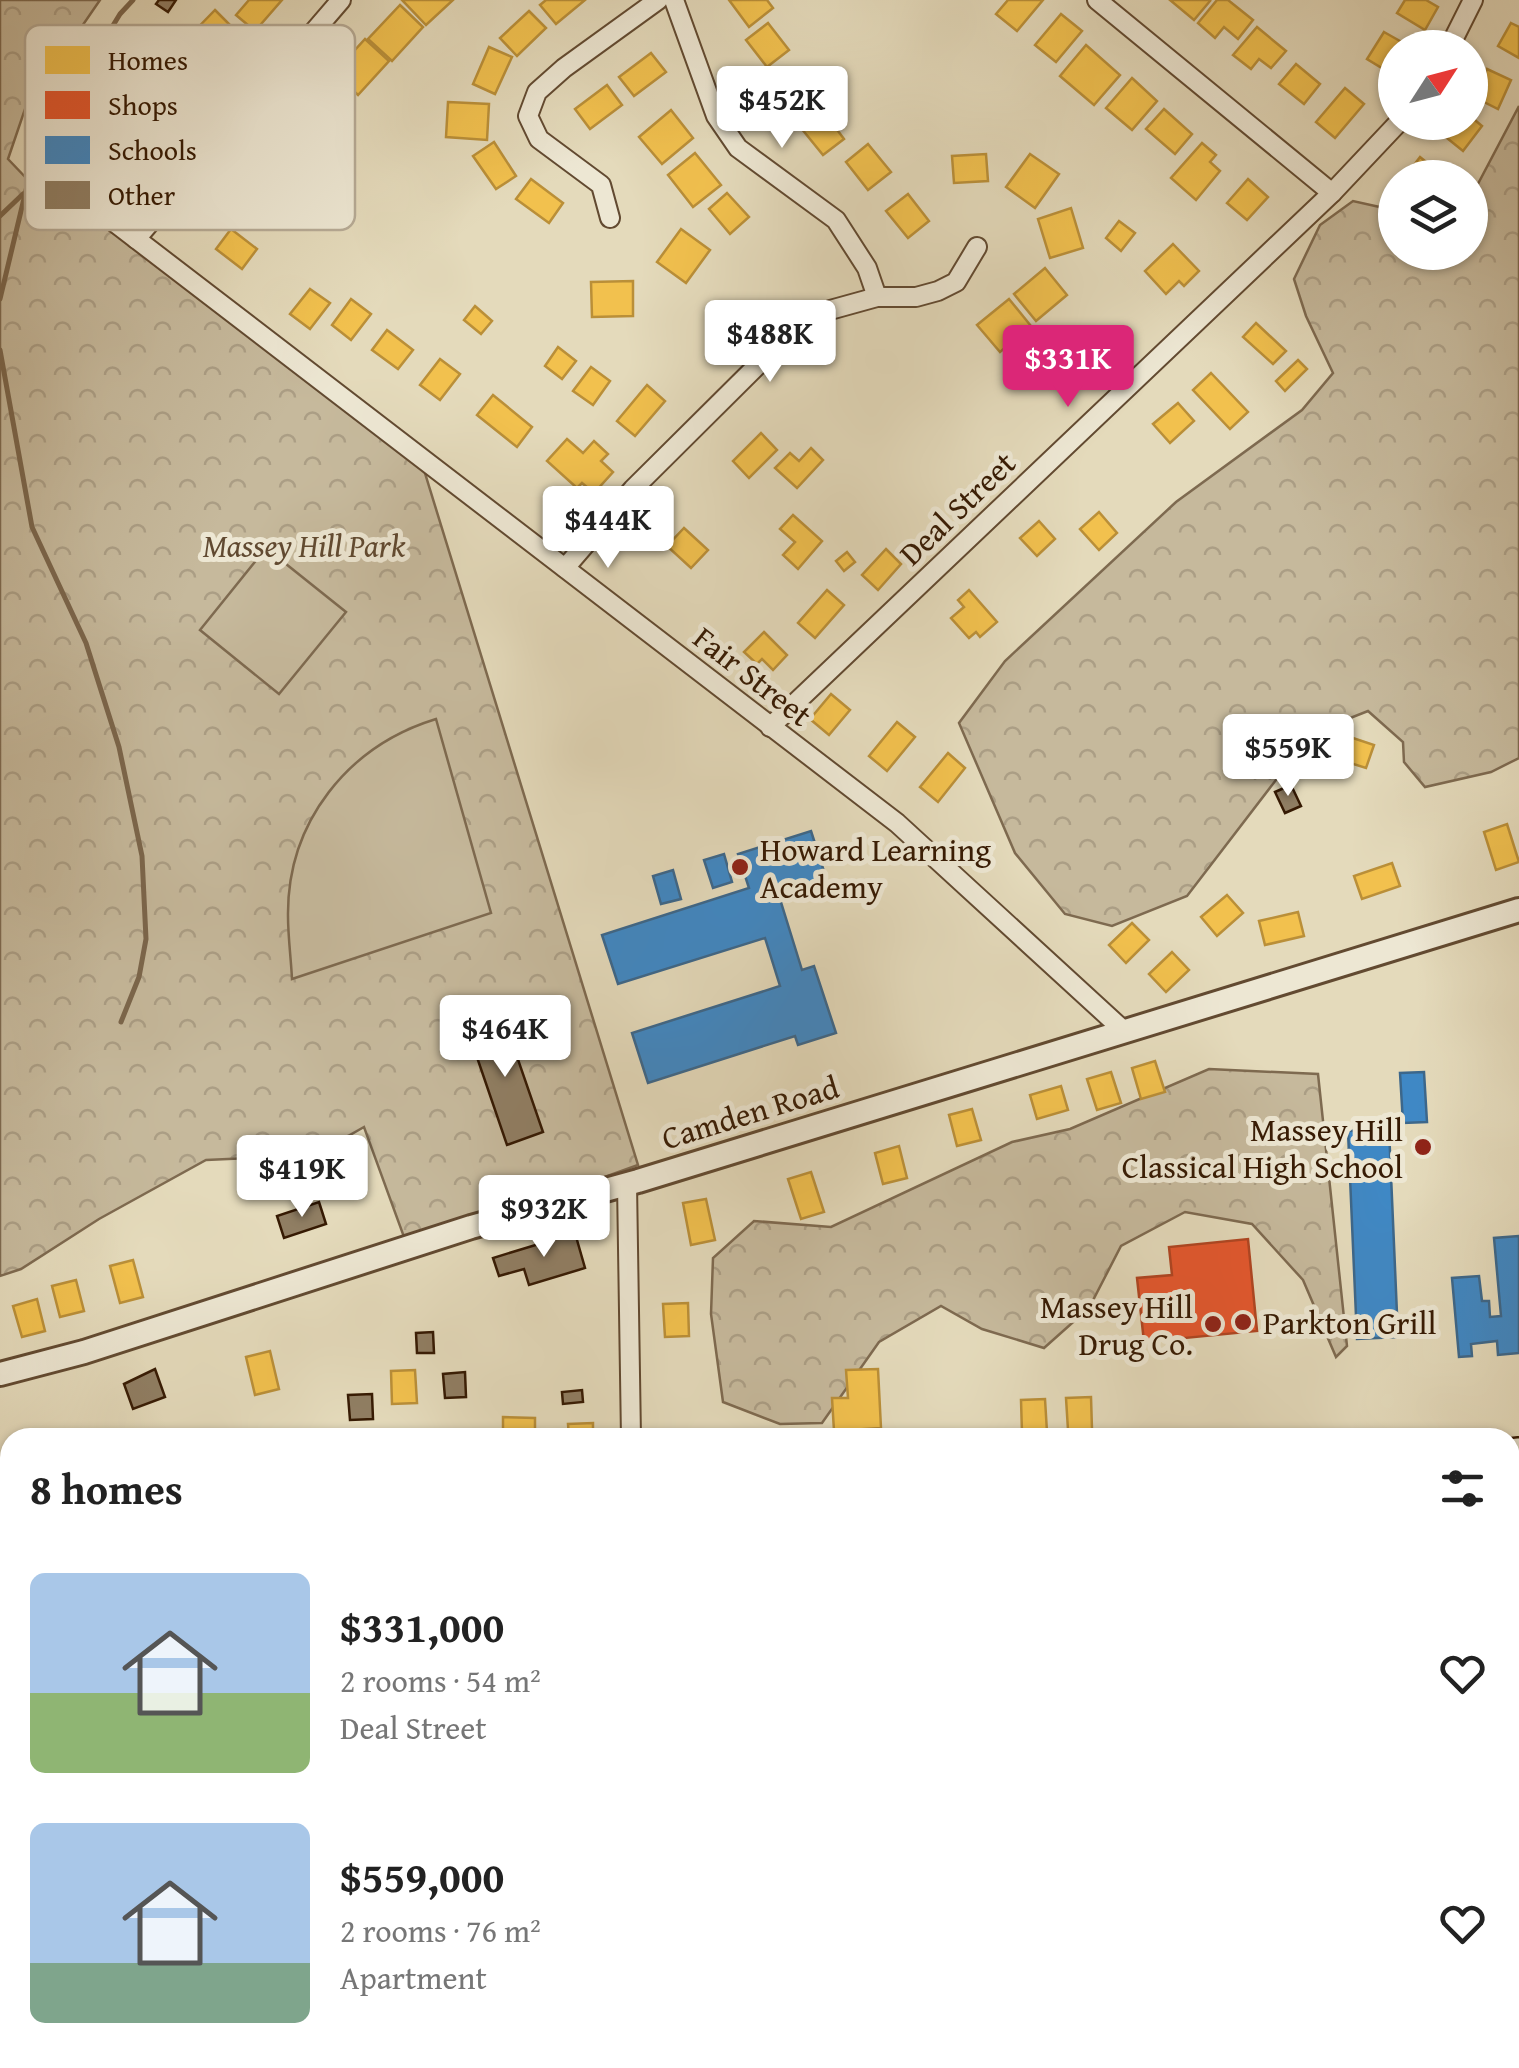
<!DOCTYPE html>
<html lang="en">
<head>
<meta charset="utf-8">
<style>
	:root { --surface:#fff; --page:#f6f6f6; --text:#222; --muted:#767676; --accent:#db2777 }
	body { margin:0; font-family:"Gentium Book Plus",serif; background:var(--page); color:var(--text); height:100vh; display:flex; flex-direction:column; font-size:38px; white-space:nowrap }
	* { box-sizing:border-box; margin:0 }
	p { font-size:32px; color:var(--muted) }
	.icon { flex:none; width:55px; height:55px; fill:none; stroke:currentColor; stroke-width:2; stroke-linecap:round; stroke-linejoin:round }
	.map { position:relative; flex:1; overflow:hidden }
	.drawer { position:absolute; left:0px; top:1428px; width:1520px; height:642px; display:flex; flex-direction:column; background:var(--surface); border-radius:30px 30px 0 0; box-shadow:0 2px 8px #0004 }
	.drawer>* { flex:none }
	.needle { width:65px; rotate:54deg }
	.buttons { position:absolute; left:1378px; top:30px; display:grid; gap:20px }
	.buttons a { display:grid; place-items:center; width:110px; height:110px; border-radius:50%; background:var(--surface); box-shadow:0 2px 8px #0004; font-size:50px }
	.price { position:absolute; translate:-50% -85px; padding:0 22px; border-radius:10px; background:#fff; color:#222; font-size:32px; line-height:65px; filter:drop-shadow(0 2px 5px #0008) }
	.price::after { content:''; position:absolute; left:50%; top:60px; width:30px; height:22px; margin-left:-15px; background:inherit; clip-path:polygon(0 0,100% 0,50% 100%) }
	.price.current { background:var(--accent); color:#fff }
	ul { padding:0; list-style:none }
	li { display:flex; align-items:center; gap:30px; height:250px; padding:0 30px }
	li span { display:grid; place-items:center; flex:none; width:280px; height:200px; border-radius:15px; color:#555 }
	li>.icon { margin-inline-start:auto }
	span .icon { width:120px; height:120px; fill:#fffc; stroke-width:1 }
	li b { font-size:42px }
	h2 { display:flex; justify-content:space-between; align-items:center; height:120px; padding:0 30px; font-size:42px }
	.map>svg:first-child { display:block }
	.forest { fill:url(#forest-crowns); stroke:#7e6a50; stroke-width:2.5 }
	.pitch { fill:#c6b99c; stroke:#7e6a50; stroke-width:2.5 }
	.homes { fill:#f2c14e; stroke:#ba8f38; stroke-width:2.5 }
	.shops { fill:#e4572e; stroke:#b04521; stroke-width:2.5 }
	.schools { fill:#3f88c5; stroke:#3c678b; stroke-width:2.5 }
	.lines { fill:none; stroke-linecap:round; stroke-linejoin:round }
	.stream { stroke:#7b664c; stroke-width:5 }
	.building { fill:#907e63; stroke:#361a03; stroke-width:2.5 }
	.minor-casing { stroke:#624a31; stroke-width:22 }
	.tertiary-casing { stroke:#624a31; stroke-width:28 }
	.secondary-casing { stroke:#361a03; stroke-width:30 }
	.minor { stroke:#ede7d3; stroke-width:18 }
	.tertiary { stroke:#ede7d3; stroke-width:22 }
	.secondary { stroke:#ede7d3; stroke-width:25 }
	.poi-dot { fill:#8f2418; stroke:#ede7d3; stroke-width:4 }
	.labels { text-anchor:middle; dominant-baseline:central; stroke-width:10; stroke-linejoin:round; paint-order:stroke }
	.street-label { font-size:32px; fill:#361a03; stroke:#ede7d3 }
	.park-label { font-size:32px; font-style:italic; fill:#614a31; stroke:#ede7d3 }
	.poi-label { font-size:32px; fill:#361a03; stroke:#ede7d3; text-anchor:start }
	.key { fill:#ede7d3; stroke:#b6aa95; stroke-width:2.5 }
	.key-label { font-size:28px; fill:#361a03 }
</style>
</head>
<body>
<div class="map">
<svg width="1519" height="2068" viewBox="0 0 1519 2068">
	<defs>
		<pattern id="forest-crowns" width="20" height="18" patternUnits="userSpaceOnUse" patternTransform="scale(2.5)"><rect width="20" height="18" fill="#c6b99c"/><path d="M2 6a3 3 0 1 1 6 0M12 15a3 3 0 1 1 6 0" fill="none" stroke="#ab9e85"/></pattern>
	</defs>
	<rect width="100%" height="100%" fill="#e4dabb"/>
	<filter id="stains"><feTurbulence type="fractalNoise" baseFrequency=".002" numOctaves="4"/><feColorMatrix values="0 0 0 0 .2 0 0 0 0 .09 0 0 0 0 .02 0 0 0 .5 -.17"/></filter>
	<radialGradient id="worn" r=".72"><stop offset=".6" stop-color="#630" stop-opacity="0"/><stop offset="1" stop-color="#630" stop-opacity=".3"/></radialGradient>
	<g class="forest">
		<polygon points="0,0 100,0 25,109 8,159 29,181 29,177 45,169 420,457 638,1165 408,1248 364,1127 348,1136 292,1156 206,1160 99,1219 21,1269 0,1276"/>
		<polygon points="1519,106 1519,758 1491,772 1425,787 1404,762 1403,742 1368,711 1312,733 1187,896 1112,926 1065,914 1015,853 959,723 1005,661 1176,502 1302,410 1333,373 1306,316 1294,279 1320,225 1353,201 1384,208 1395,214 1395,252 1470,252 1470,199"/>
		<polygon points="1209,1069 1318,1074 1347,1346 1336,1357 1303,1280 1252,1224 1185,1212 1121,1246 1089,1308 1044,1348 982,1329 941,1306 879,1342 822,1423 780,1424 723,1402 711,1314 713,1258 754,1221 831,1227 1012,1142 1070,1129"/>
	</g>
	<g class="pitch">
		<polygon points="266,548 346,612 279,694 200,630"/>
		<path d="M436,719L491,913L292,979C291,958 288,937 288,916C287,822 348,746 436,719Z"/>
	</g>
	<g class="homes">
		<polygon points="249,0 282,0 255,31 236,15"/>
		<polygon points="402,0 453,0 426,25"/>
		<polygon points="546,0 585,0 556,24 540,5"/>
		<polygon points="729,0 767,0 773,8 749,27"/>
		<polygon points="1008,0 1043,0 1017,31 996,14"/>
		<polygon points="1170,0 1208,0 1210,1 1194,20"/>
		<polygon points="1217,0 1228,0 1253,20 1238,39 1224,27 1215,38 1198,23"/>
		<polygon points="1405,0 1426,0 1438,7 1425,30 1397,13"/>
		<polygon points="400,5 423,27 392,61 368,39"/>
		<polygon points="215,10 238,33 218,54 230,66 217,79 181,45"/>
		<polygon points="529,11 546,28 517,56 500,38"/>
		<polygon points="1061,14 1082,31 1056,62 1035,45"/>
		<polygon points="768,23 789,50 767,67 746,40"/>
		<polygon points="1511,23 1519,27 1519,58 1498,46"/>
		<polygon points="1257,27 1286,51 1271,68 1259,59 1251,69 1233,55"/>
		<polygon points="1384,32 1407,45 1395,48 1395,65 1390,73 1367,59"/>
		<polygon points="365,39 389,61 358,95 334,73"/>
		<polygon points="1086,45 1120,75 1094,105 1060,76"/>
		<polygon points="489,47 512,57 495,94 473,84"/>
		<polygon points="651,53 666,72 634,96 619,77"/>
		<polygon points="1296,64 1320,84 1304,104 1279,84"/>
		<polygon points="1487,69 1511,80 1498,109 1474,97"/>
		<polygon points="781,76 803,103 781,120 760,93"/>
		<polygon points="1132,78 1157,101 1132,130 1106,108"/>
		<polygon points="607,85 622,105 590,129 575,109"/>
		<polygon points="1345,88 1364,104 1335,138 1316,122"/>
		<polygon points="448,102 489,104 487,140 446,137"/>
		<polygon points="1164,109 1192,134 1175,154 1146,129"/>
		<polygon points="671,110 693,138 662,164 639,137"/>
		<polygon points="823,111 844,139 823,155 801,128"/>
		<polygon points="1470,116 1482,126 1463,151 1442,134 1451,122 1470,122"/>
		<polygon points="494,142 516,176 496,189 473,156"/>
		<polygon points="1202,143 1216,155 1210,162 1220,171 1196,200 1171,178"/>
		<polygon points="868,144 891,172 868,190 846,162"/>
		<polygon points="695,153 721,185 693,207 668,175"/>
		<polygon points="986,154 988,181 954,183 952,156"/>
		<polygon points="1030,154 1059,174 1035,208 1006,187"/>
		<polygon points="1420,157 1441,174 1438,178 1404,178"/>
		<polygon points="531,179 563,203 549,223 516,199"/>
		<polygon points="1248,179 1268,197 1247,220 1227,203"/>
		<polygon points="727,193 749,217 730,234 709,209"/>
		<polygon points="908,194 929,221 908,238 886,211"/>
		<polygon points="1071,208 1083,248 1050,258 1038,219"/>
		<polygon points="1119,221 1135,233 1121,251 1106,238"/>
		<polygon points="231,229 257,249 242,269 216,249"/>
		<polygon points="681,229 710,250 686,283 657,262"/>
		<polygon points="1173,244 1199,271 1184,286 1179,281 1166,294 1145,271"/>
		<polygon points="1045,268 1067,295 1036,321 1014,294"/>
		<polygon points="633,281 633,316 592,317 591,282"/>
		<polygon points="310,289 330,303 310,329 290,314"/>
		<polygon points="351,299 371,314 351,340 332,325"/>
		<polygon points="1009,299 1031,326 1000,352 977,325"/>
		<polygon points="475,306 492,321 481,334 464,320"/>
		<polygon points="1256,323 1286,351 1273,364 1243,337"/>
		<polygon points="387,330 413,350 398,369 372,350"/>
		<polygon points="558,347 576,361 562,379 545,366"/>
		<polygon points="440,359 460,374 440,400 420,385"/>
		<polygon points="1298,360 1307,369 1285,391 1276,381"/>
		<polygon points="591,367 610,381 593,405 573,391"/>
		<polygon points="1211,373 1248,412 1230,429 1193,390"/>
		<polygon points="647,385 665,401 635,436 617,421"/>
		<polygon points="493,395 532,427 517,447 477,415"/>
		<polygon points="1178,403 1194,421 1170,443 1153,424"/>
		<polygon points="761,433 777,450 749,478 733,461"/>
		<polygon points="567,439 583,453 594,441 608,454 601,461 613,472 594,493 582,483 577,488 547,461"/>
		<polygon points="811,448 823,460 797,488 775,468 790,453 799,461"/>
		<polygon points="1099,512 1117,533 1099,550 1080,529"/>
		<polygon points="793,515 822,541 798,569 783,555 795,542 780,529"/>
		<polygon points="1039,521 1055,539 1037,556 1020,538"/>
		<polygon points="684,528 708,550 691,568 667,546"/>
		<polygon points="886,549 901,564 878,590 862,575"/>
		<polygon points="847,552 855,562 844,571 836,561"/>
		<polygon points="827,590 844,605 815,638 798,623"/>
		<polygon points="969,590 997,622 980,637 976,632 969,638 951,618 964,607 958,600"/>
		<polygon points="764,632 787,655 773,670 762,659 757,664 744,652"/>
		<polygon points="831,694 850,710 829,735 810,719"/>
		<polygon points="897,722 915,737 887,771 869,756"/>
		<polygon points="1335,732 1374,745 1366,768 1328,756"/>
		<polygon points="948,753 965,768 938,802 920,787"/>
		<polygon points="1507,824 1519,862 1496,870 1484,832"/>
		<polygon points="1392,863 1400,886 1362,899 1354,876"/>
		<polygon points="1227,895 1243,913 1217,936 1201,917"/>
		<polygon points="1298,912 1304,936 1265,945 1259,921"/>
		<polygon points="1132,923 1149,940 1126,963 1109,945"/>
		<polygon points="1172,952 1189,970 1166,992 1149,974"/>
		<polygon points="1155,1061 1165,1092 1141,1099 1132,1068"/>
		<polygon points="1111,1072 1121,1103 1097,1110 1087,1079"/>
		<polygon points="1061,1086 1068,1110 1037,1119 1030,1095"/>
		<polygon points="972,1109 981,1140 957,1146 949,1115"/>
		<polygon points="899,1146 907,1178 883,1184 875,1153"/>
		<polygon points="811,1172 824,1212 801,1219 788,1179"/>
		<polygon points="706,1199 715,1240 691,1245 683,1203"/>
		<polygon points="133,1260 143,1297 120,1303 110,1266"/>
		<polygon points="76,1280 84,1311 60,1317 52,1286"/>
		<polygon points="37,1299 45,1331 22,1337 13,1306"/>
		<polygon points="688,1303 689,1336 665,1337 663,1304"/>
		<polygon points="270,1351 279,1389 255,1395 246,1357"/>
		<polygon points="878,1369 881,1428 834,1431 832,1398 848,1398 846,1370"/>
		<polygon points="415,1370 417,1403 392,1404 391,1371"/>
		<polygon points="1091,1397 1092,1429 1068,1430 1066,1398"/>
		<polygon points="1045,1399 1047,1432 1022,1433 1021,1400"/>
		<polygon points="503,1417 535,1418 535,1438 503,1438"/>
		<polygon points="593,1423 593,1438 569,1438 568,1424"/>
		<polygon points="970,2060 971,2068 946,2068 946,2061"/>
		<polygon points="1008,2060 1009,2068 984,2068 984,2062"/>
		<polygon points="1045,2060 1069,2060 1070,2068 1045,2068"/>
		<polygon points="1090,2060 1115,2060 1115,2068 1091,2068"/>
	</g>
	<polygon class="shops" points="1248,1239 1257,1331 1144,1342 1137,1278 1172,1275 1169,1247"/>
	<g class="schools">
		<polygon points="811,831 828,884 780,899 802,970 814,966 836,1033 798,1045 795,1036 648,1083 632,1033 780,986 765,938 618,984 602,935 749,888 738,854"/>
		<polygon points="724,854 732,882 713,888 704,860"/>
		<polygon points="673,870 681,899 661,904 653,876"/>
		<polygon points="1424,1072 1427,1122 1403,1123 1400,1073"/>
		<polygon points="1389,1129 1398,1337 1357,1339 1348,1131"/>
		<polygon points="1519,1236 1519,1353 1498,1355 1497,1341 1471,1344 1472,1356 1459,1357 1452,1278 1479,1276 1482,1301 1489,1301 1490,1317 1501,1316 1494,1238"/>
	</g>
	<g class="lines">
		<g class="stream">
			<polyline points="0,216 23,194"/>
			<polyline points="0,299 32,165 56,119 120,14 133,0"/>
			<polyline points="0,350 32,527 86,643 119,747 142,856 146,939 139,977 121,1022"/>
		</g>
	</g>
	<g class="building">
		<polygon points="159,0 176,0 168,12 156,4"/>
		<polygon points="1291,785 1301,806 1285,813 1275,792"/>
		<polygon points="503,1016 543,1132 507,1145 467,1028"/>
		<polygon points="319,1202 326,1224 284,1238 277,1216"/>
		<polygon points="575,1233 585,1268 529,1285 524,1269 499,1276 493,1258"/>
		<polygon points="433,1332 434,1353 417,1353 416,1333"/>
		<polygon points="155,1369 165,1397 133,1409 124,1384"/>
		<polygon points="465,1372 466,1397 445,1398 443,1374"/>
		<polygon points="582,1390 583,1402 563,1404 562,1392"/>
		<polygon points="372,1394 373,1419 350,1420 348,1395"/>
	</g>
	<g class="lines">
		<g class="minor-casing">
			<g id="minor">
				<polyline points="674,0 716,116 738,148 836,220 867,268 877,297"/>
				<polyline points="1097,0 1332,193"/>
				<polyline points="1449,48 1473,0"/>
				<polyline points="45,169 897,823 1123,1030"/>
				<polyline points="610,218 601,185 539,139 528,116 537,92 564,68 658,0"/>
				<polyline points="136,239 341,0"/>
				<polyline points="565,568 633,489 794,329 830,310 877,297 916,297 938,291 956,282 977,247"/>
				<polyline points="770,727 1332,193 1399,122"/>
				<polyline points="627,1184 631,1438"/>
				<polyline points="1510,1722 1519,1721"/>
				<polyline points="0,1812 10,1811"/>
				<polyline points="1510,2000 1519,2000"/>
				<polyline points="48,2060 48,2068"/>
				<polyline points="666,2060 666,2068"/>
				<polyline points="1287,2060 1288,2068"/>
				<polyline points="321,2068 468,2060"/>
			</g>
		</g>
		<g class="tertiary-casing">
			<g id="tertiary">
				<polyline points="0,1374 84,1352 471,1227 638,1181 1519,910"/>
				<polyline points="1510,1580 1519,1574"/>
				<polyline points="896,2068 905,2060"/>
			</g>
		</g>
		<g class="secondary-casing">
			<g id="secondary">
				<polyline points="1510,1452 1519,1451"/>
				<polyline points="0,1533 10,1533"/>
			</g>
		</g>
		<use href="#minor" class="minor"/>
		<use href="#tertiary" class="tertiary"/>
		<use href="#secondary" class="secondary"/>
	</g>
	<g class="poi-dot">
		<circle cx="740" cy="867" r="10"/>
		<circle cx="1423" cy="1147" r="10"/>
		<circle cx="1243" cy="1322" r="10"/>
		<circle cx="1213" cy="1324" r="10"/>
	</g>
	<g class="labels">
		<g class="street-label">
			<text transform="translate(957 508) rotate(-44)">Deal Street</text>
			<text transform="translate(753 676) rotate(38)">Fair Street</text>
			<text transform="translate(750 1112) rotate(-17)">Camden Road</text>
		</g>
		<g class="park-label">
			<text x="304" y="545">Massey Hill Park</text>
		</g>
		<g class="poi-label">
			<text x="760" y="849">Howard Learning<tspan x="760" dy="37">Academy</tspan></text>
			<text x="1403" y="1129" text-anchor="end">Massey Hill<tspan x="1403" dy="37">Classical High School</tspan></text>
			<text x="1193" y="1306" text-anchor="end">Massey Hill<tspan x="1193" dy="37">Drug Co.</tspan></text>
			<text x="1263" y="1322">Parkton Grill</text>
		</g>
	</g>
	<rect x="25" y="25" width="330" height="205" rx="15" class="key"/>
	<rect x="45" y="46" width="45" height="28" fill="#f2c14e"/>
	<rect x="45" y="91" width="45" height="28" fill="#e4572e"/>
	<rect x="45" y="136" width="45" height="28" fill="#3f88c5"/>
	<rect x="45" y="181" width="45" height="28" fill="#907e63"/>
	<g class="key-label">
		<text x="108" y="70">Homes</text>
		<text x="108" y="115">Shops</text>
		<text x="108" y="160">Schools</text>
		<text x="108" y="205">Other</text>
	</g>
	<rect width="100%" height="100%" filter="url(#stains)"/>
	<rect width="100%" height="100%" fill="url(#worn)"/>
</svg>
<div class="buttons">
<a><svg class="needle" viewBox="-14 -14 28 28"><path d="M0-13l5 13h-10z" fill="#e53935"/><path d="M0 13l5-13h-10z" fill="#767676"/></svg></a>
<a><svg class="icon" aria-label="layers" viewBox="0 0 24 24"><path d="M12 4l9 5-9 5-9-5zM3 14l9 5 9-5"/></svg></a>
</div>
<b class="price" style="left:782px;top:151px">$452K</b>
<b class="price" style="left:770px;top:385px">$488K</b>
<b class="price current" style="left:1068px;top:410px">$331K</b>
<b class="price" style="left:608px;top:571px">$444K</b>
<b class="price" style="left:1288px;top:799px">$559K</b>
<b class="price" style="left:505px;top:1080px">$464K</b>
<b class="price" style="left:302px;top:1220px">$419K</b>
<b class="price" style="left:544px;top:1260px">$932K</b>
<section class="drawer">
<h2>8 homes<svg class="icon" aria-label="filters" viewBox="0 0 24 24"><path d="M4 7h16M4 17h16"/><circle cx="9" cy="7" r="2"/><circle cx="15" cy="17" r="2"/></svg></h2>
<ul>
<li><span style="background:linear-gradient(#a9c7e8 60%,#8fb573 0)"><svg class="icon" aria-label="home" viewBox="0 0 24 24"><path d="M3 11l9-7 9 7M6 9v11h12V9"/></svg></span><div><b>$331,000</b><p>2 rooms · 54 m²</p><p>Deal Street</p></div><svg class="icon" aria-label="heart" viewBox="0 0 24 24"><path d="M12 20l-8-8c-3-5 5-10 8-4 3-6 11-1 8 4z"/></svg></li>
<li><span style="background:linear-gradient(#a9c7e8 70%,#7fa58c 0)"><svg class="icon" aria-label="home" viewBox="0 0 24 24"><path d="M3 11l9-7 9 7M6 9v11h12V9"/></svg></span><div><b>$559,000</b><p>2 rooms · 76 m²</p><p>Apartment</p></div><svg class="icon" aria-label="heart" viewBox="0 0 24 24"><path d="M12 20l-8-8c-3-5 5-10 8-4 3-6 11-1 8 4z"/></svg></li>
</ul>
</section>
</div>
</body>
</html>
